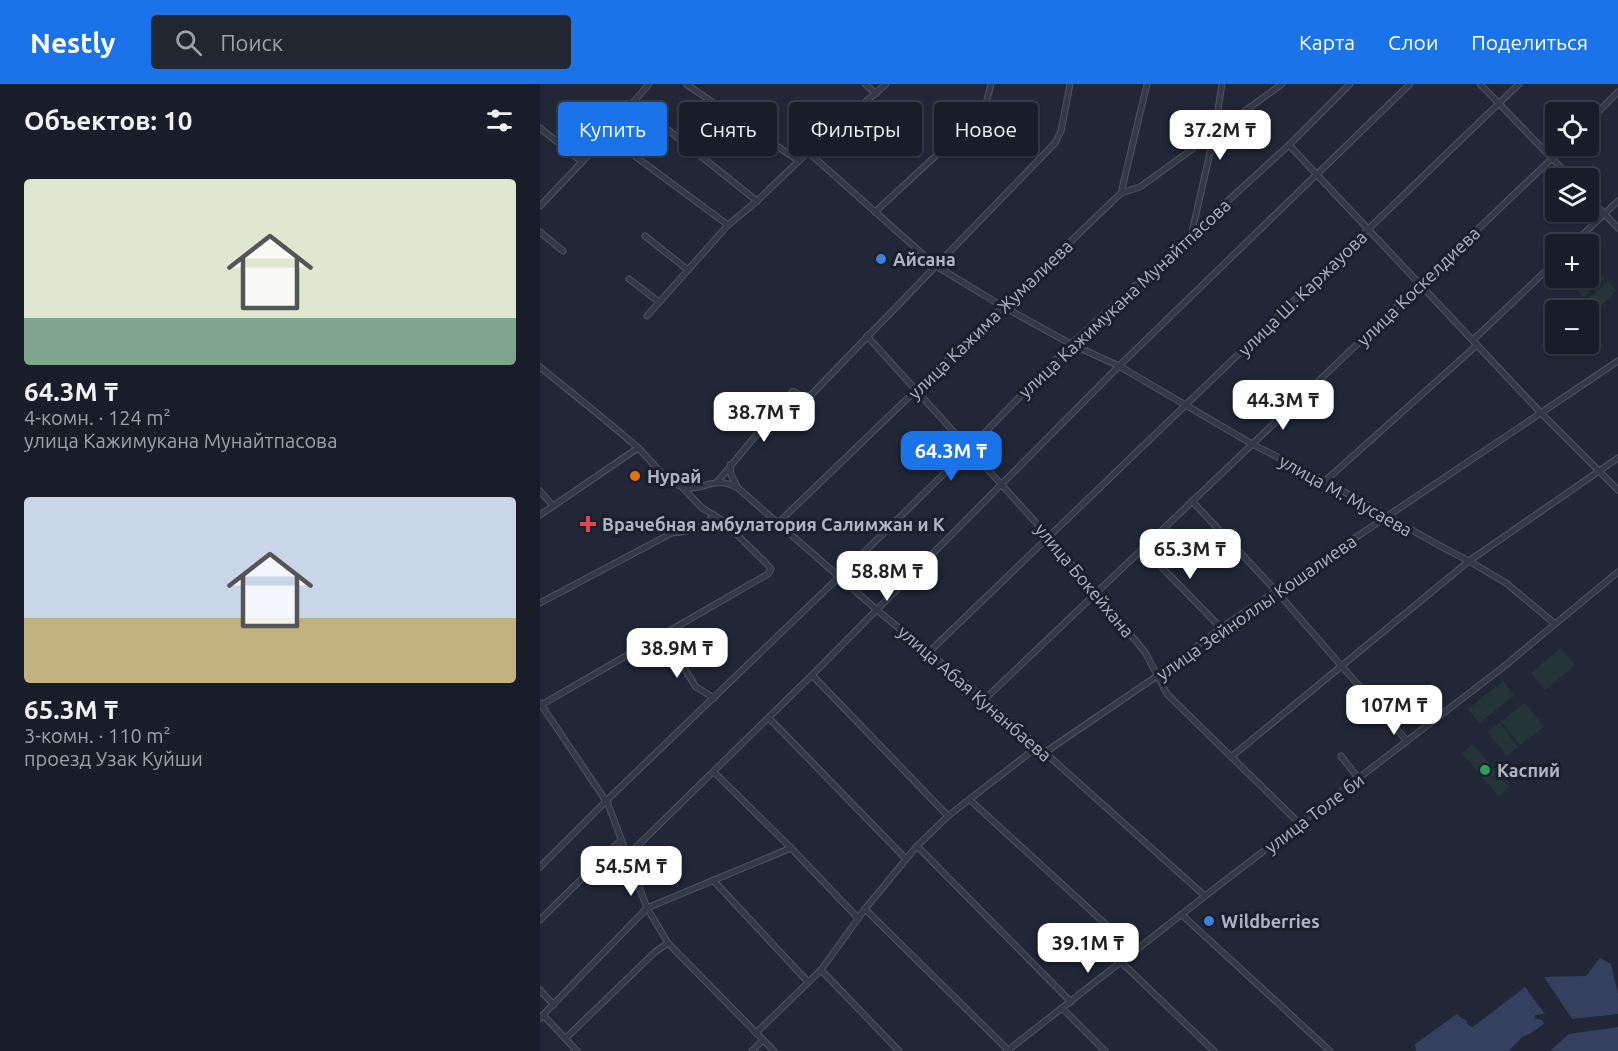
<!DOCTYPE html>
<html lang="ru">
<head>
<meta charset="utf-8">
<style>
	:root { --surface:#191d29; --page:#222631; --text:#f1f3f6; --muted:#9fa2a8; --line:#373b46; --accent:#1a73e8 }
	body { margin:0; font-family:Ubuntu,sans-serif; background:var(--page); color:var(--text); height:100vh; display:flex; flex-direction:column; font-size:22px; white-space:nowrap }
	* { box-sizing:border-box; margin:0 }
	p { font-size:20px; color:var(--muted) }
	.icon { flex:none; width:33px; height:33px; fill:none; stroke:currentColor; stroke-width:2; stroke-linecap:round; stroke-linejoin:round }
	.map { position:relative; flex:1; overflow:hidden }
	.drawer { display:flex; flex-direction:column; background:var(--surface); width:540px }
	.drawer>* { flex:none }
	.hud { position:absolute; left:18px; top:18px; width:570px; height:54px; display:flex; gap:12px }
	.controls { position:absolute; left:1005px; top:18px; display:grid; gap:12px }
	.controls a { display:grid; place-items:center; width:54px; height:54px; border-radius:6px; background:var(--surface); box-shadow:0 2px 4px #0004,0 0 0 2px var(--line); font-size:30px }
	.price { position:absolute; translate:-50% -51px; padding:0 14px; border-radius:12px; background:#fff; color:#222; font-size:20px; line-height:39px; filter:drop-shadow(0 2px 3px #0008) }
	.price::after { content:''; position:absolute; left:50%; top:36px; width:18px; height:14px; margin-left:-9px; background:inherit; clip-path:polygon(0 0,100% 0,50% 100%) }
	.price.on { background:var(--accent); color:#fff }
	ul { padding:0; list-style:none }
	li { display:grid; align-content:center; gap:12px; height:318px; padding:0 24px }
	li span { display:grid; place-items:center; height:186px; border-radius:6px; color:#555 }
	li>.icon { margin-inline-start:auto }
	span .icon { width:108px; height:108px; fill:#fffc; stroke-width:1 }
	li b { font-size:26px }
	h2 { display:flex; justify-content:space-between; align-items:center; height:72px; padding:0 24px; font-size:26px }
	.chip { padding:0 21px; border-radius:6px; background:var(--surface); box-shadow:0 2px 4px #0004,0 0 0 2px var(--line); font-size:21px; line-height:54px }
	.chip.on { background:var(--accent); color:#fff }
	header { display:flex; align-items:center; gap:36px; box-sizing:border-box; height:84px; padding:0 30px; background:var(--accent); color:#fff }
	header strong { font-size:28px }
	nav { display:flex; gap:33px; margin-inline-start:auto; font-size:21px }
	.search { width:420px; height:54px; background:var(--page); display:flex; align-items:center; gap:15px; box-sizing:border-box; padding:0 21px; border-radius:6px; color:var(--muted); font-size:22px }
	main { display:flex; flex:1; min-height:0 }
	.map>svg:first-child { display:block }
	.green { fill:#243439 }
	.water { fill:#35405e }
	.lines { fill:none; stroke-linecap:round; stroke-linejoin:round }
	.minor-casing { stroke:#4f5462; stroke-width:7 }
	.minor { stroke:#343947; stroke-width:5 }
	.shop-dot { fill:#3f7fe0; stroke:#1a1f2c; stroke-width:2 }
	.food-dot { fill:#e8710a; stroke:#1a1f2c; stroke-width:2 }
	.health-dot { fill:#e0444e; stroke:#1a1f2c; stroke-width:2 }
	.leisure-dot { fill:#2e9e5b; stroke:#1a1f2c; stroke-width:2 }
	.labels { text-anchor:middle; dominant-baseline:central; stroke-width:6; stroke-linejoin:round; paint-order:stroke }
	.poi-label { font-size:18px; font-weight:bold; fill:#afb4c4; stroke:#1a1f2c; text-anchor:start }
	.street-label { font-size:18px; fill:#afb4c4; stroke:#1a1f2c }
</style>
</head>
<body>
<header>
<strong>Nestly</strong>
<div class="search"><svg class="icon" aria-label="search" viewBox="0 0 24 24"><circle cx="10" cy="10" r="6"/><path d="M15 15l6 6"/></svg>Поиск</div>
<nav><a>Карта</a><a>Слои</a><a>Поделиться</a></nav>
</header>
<main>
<section class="drawer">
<h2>Объектов: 10<svg class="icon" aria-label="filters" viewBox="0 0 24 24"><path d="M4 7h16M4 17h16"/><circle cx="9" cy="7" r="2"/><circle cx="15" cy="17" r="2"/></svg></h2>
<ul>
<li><span style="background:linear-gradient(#dfe7d0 75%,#7fa58c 0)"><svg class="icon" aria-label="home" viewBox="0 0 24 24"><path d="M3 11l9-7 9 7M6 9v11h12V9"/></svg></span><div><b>64.3M ₸</b><p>4-комн. · 124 m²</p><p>улица Кажимукана Мунайтпасова</p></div></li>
<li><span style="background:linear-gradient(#c9d6e8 65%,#c2b280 0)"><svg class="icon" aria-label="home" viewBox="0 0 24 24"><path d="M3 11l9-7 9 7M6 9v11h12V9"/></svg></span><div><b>65.3M ₸</b><p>3-комн. · 110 m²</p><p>проезд Узак Куйши</p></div></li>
</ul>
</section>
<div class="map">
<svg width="1078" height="967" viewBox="0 0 1078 967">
	<rect width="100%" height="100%" fill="#212737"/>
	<g class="green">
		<polygon points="1055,184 1064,194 1044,213 1035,203 1045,194 1048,194 1049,190"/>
		<polygon points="1067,197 1076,207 1057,226 1047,216"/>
		<polygon points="1021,564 1035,581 1005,606 991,589"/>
		<polygon points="963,597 974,612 939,639 928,625"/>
		<polygon points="985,619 1004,643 980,661 961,637"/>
		<polygon points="960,639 978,663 967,672 948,648"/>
		<polygon points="933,660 969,703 958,712 922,669"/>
	</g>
	<g class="water">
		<polygon points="1060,874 1071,880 1078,910 1078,930 1032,935 1004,893 1046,892"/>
		<polygon points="985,903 1005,930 995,931 995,935 1002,936 1004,940 991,949 982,953 969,967 876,967 875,960 917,930 921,934 926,936 928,941 933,943"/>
		<polygon points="1078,943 1078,967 1010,967 1029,950"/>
	</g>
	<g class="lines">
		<g class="minor-casing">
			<g id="minor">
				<polyline points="146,0 259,77"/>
				<polyline points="325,0 336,10"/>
				<polyline points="940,0 1031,94"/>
				<polyline points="93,18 217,117"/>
				<polyline points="1048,38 1078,8"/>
				<polyline points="0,44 42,78"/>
				<polyline points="749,61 1001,329 1078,406"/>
				<polyline points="88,67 188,141"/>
				<polyline points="268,68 396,182 462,222 531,260 579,282 712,360 785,397 902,463 929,477 966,499 1014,539"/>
				<polyline points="581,109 600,103 742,0"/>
				<polyline points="1048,113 1078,144"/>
				<polyline points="0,122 42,78 109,0"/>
				<polyline points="335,128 440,31 445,24 451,0"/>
				<polyline points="0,148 23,167"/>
				<polyline points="652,148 674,51 682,0"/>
				<polyline points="105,152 148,186"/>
				<polyline points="1033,160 1078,117"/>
				<polyline points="89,195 119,218"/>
				<polyline points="107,232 188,141 217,117 268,68 346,0"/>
				<polyline points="327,252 508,452 605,568 627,610 760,740"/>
				<polyline points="933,256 1016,177"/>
				<path d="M0,283C32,309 65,335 96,362C111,375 121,394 140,402C160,410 173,390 198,404L337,526L445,615L665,812"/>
				<polyline points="190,381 191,391 197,402"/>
				<polyline points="178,397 253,307 263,313 271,311 515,59 521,47 530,0"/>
				<polyline points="785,397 937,261"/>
				<polyline points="0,407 13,422"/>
				<polyline points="652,417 737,508 867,657"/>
				<polyline points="0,431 98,364"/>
				<polyline points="239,438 581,109 607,0"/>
				<polyline points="603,464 681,544"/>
				<path d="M0,519L132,449C150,447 162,446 174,431"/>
				<polyline points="123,551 156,603 174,614"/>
				<polyline points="389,568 979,0"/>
				<polyline points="272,591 408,732"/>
				<polyline points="445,615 1025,62"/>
				<polyline points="0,619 68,720 107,824 128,859 234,967"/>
				<polyline points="1,621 228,490 231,485 226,479 182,436 162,424 142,403"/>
				<polyline points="229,634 366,775"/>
				<polyline points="504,669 617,592 681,544 1078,277"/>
				<polyline points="801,672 819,695"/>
				<polyline points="691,673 929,477 1078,374"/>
				<polyline points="174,688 251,764 318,834"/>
				<polyline points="430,716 595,867"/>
				<polyline points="377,762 531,918"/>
				<polyline points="87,772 272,591 579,282 870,0"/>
				<polyline points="0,783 66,717 300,492 430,364 531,260 749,61 810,0"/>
				<polyline points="173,796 268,898"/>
				<polyline points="325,825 469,967"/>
				<polyline points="642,831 790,967"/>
				<polyline points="0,836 81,756"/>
				<polyline points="581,878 674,967"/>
				<polyline points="281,886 359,967"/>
				<polyline points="0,906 14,921"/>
				<polyline points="522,924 565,967"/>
				<polyline points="3,931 37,967"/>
				<polyline points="0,934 107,824 251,764"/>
				<polyline points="216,949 281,886 325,825 377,762 408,732 497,663"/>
				<polyline points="26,954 115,868 128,859"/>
				<polyline points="212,967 223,956"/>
				<polyline points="467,967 665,812 962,584 1078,488"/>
			</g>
		</g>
		<use href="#minor" class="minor"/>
	</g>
	<g class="shop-dot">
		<circle cx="341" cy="175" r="6"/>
		<circle cx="669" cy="837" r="6"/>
	</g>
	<circle class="food-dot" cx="95" cy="392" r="6"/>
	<path class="health-dot" d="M45 431h6v6h6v6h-6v6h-6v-6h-6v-6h6z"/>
	<circle class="leisure-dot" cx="945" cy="686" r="6"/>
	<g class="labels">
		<g class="poi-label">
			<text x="353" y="175">Айсана</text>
			<text x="107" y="392">Нурай</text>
			<text x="62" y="440">Врачебная амбулатория Салимжан и К</text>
			<text x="957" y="686">Каспий</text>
			<text x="681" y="837">Wildberries</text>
		</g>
		<g class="street-label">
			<text transform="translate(878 202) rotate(-44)">улица Коскелдиева</text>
			<text transform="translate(762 209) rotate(-44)">улица Ш. Каржауова</text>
			<text transform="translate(584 214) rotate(-43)">улица Кажимукана Мунайтпасова</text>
			<text transform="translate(450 235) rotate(-44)">улица Кажима Жумалиева</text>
			<text transform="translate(806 411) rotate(29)">улица М. Мусаева</text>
			<text transform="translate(545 496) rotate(50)">улица Бокейхана</text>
			<text transform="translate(716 523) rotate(-35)">улица Зейноллы Кошалиева</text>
			<text transform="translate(435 609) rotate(41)">улица Абая Кунанбаева</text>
			<text transform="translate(774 729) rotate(-37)">улица Толе би</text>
		</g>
	</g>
</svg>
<div class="controls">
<a><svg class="icon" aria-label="locate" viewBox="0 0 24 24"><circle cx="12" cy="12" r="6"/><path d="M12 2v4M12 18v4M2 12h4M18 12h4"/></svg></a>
<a><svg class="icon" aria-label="layers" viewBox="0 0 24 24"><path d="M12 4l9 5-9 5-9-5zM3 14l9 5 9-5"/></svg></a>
<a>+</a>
<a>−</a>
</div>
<b class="price" style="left:680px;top:77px">37.2M ₸</b>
<b class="price" style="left:743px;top:347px">44.3M ₸</b>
<b class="price" style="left:224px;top:359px">38.7M ₸</b>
<b class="price on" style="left:411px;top:398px">64.3M ₸</b>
<b class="price" style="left:650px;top:496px">65.3M ₸</b>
<b class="price" style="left:347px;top:518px">58.8M ₸</b>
<b class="price" style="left:137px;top:595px">38.9M ₸</b>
<b class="price" style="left:854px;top:652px">107M ₸</b>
<b class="price" style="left:91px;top:813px">54.5M ₸</b>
<b class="price" style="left:548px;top:890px">39.1M ₸</b>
<div class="hud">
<a class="chip on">Купить</a>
<a class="chip">Снять</a>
<a class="chip">Фильтры</a>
<a class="chip">Новое</a>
</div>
</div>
</main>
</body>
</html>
